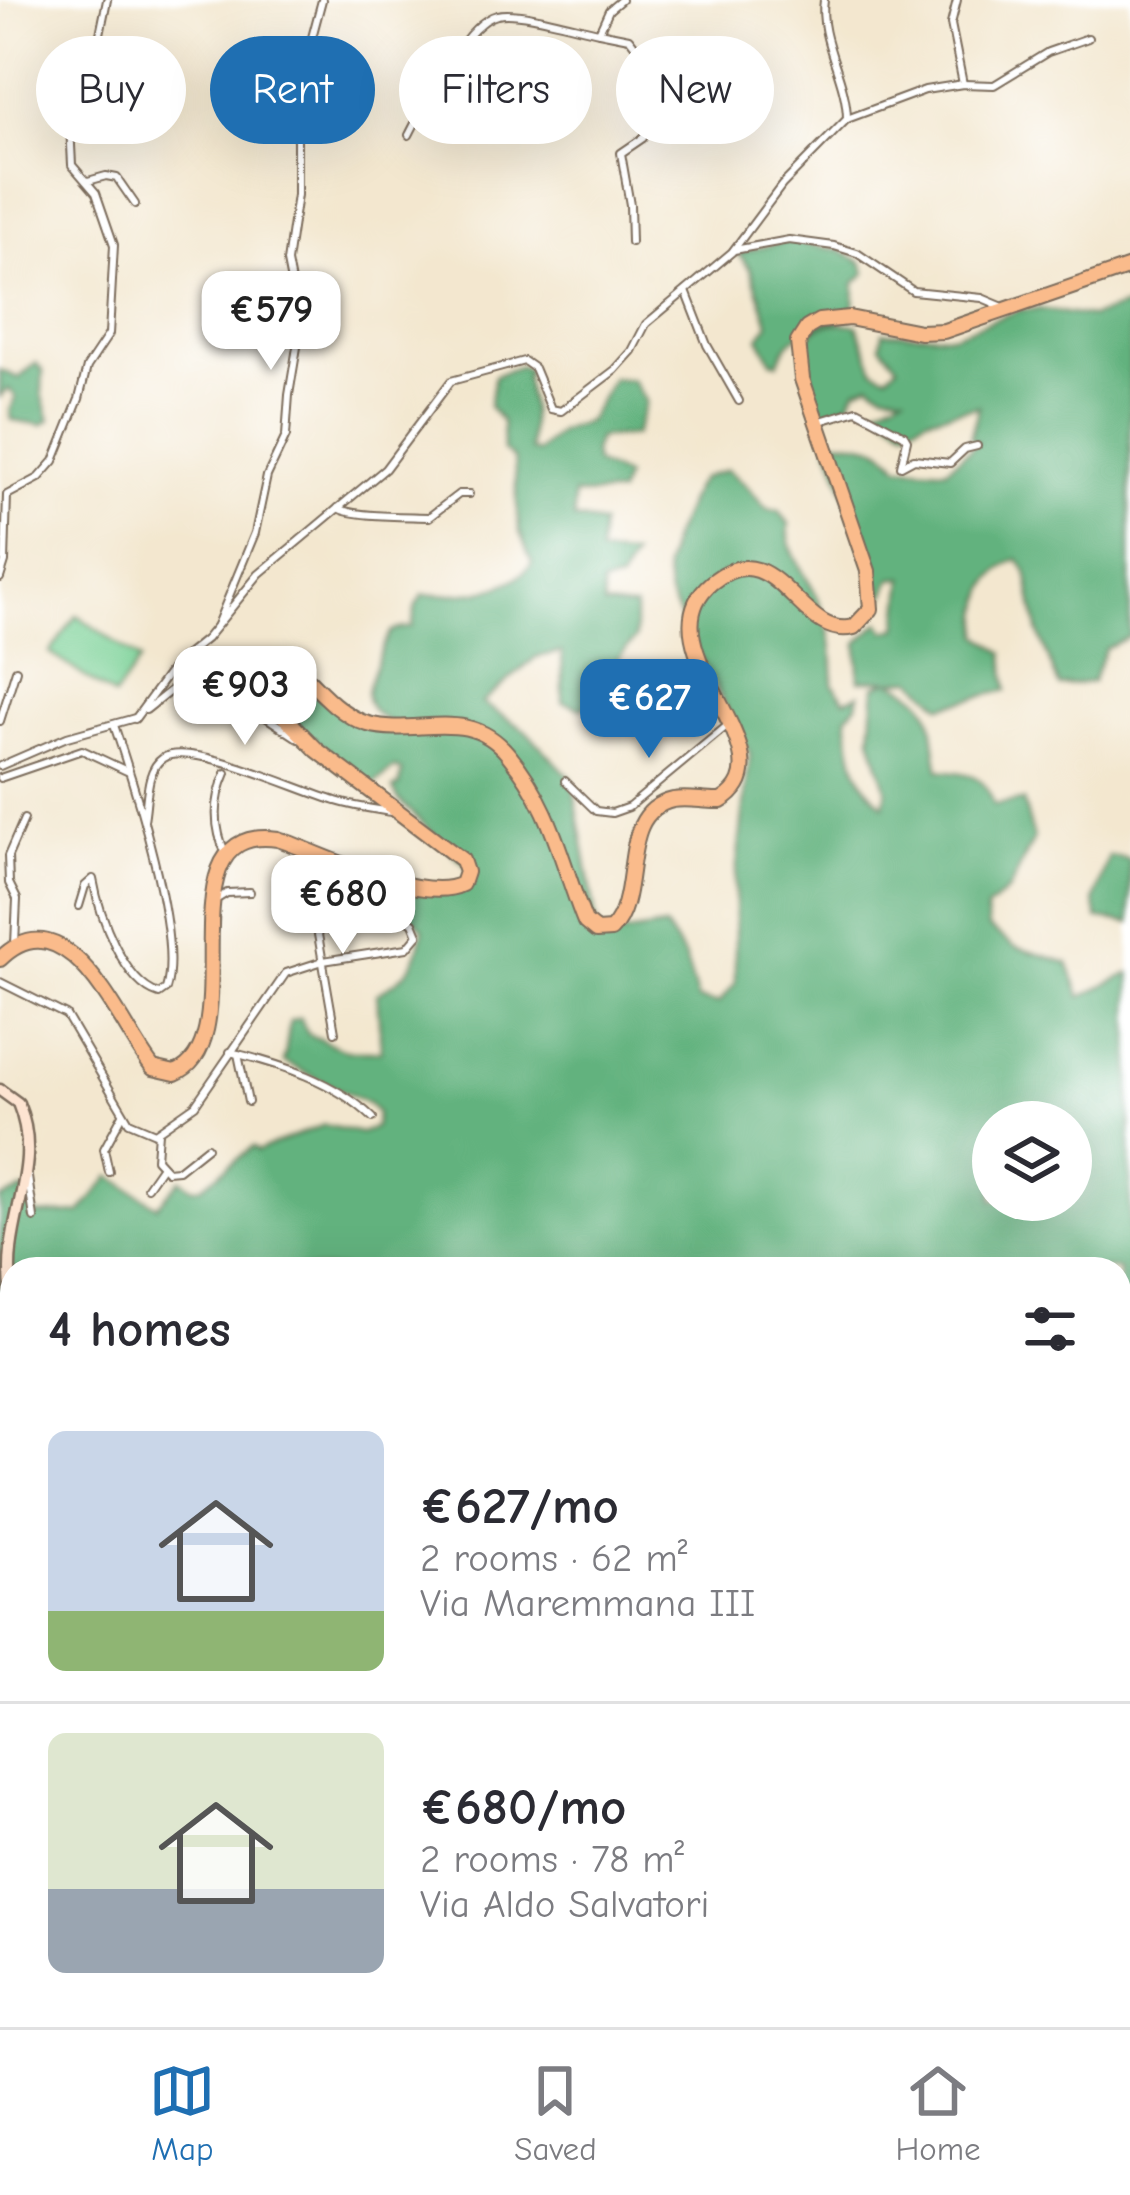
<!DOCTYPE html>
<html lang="en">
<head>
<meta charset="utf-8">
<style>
	:root { --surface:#fff; --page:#f2f2f3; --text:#2b2b33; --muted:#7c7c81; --line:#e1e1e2; --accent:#1f6fb2 }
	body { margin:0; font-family:"Comic Neue",sans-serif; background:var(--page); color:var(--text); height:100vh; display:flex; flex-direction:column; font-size:45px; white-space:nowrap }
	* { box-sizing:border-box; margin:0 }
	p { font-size:39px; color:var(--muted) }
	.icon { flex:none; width:66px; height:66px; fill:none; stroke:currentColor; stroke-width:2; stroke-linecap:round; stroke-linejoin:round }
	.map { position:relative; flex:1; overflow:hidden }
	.sheet { position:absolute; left:0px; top:1257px; width:1131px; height:771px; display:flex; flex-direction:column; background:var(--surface); border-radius:36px 36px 0 0; box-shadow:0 12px 48px #0002 }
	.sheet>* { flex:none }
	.guide { position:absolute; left:36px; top:36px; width:1059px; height:108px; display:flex; gap:24px }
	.fabs { position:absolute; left:972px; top:1101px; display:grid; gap:24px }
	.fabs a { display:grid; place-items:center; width:120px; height:120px; border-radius:50%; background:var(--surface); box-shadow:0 12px 48px #0002; font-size:60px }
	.price { position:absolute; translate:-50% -102px; padding:0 27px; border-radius:24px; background:#fff; color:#222; font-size:39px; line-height:78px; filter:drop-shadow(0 3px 6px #0008) }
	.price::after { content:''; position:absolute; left:50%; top:72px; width:36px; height:27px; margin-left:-18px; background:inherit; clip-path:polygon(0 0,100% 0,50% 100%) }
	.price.selected { background:var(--accent); color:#fff }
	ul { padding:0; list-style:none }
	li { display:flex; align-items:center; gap:36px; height:300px; padding:0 48px }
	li+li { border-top:3px solid var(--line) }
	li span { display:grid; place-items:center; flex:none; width:336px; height:240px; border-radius:18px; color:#555 }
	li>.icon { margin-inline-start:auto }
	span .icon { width:144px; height:144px; fill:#fffc; stroke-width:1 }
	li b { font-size:51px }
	h2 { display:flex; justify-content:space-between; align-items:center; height:144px; padding:0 48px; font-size:51px }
	.chip { padding:0 42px; border-radius:54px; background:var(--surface); box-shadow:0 12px 48px #0002; font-size:42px; line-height:108px }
	.chip.selected { background:var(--accent); color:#fff }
	.tabs { display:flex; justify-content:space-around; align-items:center; height:168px; border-top:3px solid var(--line); background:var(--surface); font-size:33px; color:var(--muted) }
	.tabs a { display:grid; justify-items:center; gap:6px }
	.tabs .selected { color:var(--accent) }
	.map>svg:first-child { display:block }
	.green { fill:#79d095; stroke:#5a7d5a; stroke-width:3 }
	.forest { fill:#62b27e; stroke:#4e6e4e; stroke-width:3; fill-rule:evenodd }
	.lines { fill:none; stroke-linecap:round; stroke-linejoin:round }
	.street-casing { stroke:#7b6c5c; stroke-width:10 }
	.secondary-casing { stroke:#7b6c5c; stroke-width:15 }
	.primary-casing { stroke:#7b6c5c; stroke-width:18 }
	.street { stroke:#fff; stroke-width:6 }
	.secondary { stroke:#fde4d1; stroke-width:10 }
	.primary { stroke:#fabb8b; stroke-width:14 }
</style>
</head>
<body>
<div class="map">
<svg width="1130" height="2027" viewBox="0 0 1130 2027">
	<rect width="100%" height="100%" fill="#fff"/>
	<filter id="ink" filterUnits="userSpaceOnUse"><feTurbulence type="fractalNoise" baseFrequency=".00833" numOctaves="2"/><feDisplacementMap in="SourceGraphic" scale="24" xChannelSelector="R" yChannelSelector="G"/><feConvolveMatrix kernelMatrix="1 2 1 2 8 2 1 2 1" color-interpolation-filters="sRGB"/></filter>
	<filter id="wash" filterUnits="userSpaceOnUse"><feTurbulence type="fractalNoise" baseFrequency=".004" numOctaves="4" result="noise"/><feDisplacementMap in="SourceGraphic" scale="48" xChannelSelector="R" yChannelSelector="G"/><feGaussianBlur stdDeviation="2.7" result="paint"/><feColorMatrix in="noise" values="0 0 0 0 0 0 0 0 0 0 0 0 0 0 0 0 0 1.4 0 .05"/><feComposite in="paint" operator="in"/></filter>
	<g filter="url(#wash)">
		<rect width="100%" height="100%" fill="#f3e7cf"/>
		<polygon class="green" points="77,615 140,660 114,697 50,653"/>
		<g class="forest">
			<path d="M786,241L839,250L862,262L866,273L855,283L854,316C819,327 792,325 778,363L772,361L759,337L769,323L751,270L738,253Z"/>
			<path d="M1130,305V636L1105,649L1092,682L1059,686L1038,631L1027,572L1018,559C983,575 981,601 980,635L1004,653L1007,690L942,706L913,679L891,681C941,703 929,722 939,770C969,773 984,773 994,805L1023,801L1034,838L1009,890L986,909L988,928L1015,947L1068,963L1081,997L1130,973V2027H1026L1022,2016H1119V1269H12V1342L0,1339V1199L25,1190L36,1215L80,1213L111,1176L157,1206L181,1179L193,1188L201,1187L253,1147L257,1151L324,1125L361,1133L375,1127L377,1113L369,1104L284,1062L290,1021L300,1018L308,1034L347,1051H381L377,994C407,974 417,968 423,929L397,899L401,892L452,893L472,872L398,799L393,789L400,785L402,771L394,768L375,784H367L290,719L312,691L351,719L395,725C382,718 369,712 367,697C365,689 385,637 392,632C398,628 404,628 412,627L416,605L423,595C459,594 509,596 532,563L519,530L514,459L503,451L502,422L489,406L494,376L520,366L528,370L525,378L531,410L530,450L538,452L559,431L588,421L612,378L632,380L646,402L635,435L598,438L593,452L595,463L625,477L619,494L574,495V519L601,524L599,554L633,556L620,581L602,585L604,606L635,608V639L607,672L594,701L581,708L563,702L562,652L536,657L482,703L525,730L572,779L600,942L621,934L665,927L685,958L698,1000L719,1003L735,983V882L750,754L669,596L665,568L672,539L695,487L702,478L727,470L745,484L767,509L779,510L789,524C785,550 806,574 817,597C831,625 835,654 833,684L845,700L859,694L857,704L847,716C852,752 854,782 884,805L887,791L871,737L875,686L890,680H859L858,643L880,622L886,631L898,628L904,578L892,579L882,601L876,599L877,582L829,447L834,440C860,442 884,442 899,466L946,469L978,442L970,438L979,406L928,417L906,428L875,408L904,394L884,391L870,383L856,389L850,402L820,414C809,394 793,344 817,329C829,321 845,324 857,325L874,369L887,375L898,365L881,345L883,332L952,335L1020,310L1040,309L1090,317ZM993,1122H1071V1200H993Z"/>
			<polygon points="36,363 43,371 42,394 50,420 42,425 12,420 10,411 16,397 9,389 0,397 0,370 19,378"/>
			<polygon points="1109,856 1130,859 1130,923 1098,919 1094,901"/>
			<polygon points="0,1452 12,1454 12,1879 0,1879"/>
		</g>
	</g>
	<g filter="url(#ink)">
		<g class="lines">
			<g class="street-casing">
				<g id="street">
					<polyline points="621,0 609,10 599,32 629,38 636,47 647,129 643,138 621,153 630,205 631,242"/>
					<path d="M824,0C818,39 847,78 847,119"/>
					<polyline points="957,0 951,24 963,84"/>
					<path d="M409,135C424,106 464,23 497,15C520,10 574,27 599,32"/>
					<polyline points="88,181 106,176 117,178 135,204"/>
					<polyline points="734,250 789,240 834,246 857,253 913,291 982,298 1001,306"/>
					<polyline points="686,291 707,345 739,401"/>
					<polyline points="817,422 857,410 904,435 907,440 901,466 914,459 950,463 965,449 977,446"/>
					<path d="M338,508C351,517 409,516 429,517L459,494H469"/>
					<polyline points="0,578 5,562 7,495 39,478 54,461 79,399 87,367 109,334 114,245 96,193 72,165 70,125 72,105 99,39 107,0"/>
					<polyline points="217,625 255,533 267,476 286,436 289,395 300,329 287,262 297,195 297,139 276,103 303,71 322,0"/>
					<polyline points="224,666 237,676 264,716 299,739"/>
					<polyline points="146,710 199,668 256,667"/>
					<polyline points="135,719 176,663 206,639 259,574 385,469 451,381 524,361 534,368 551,409 561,411 615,370 632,351 646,324 732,252 782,185 847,119 925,90 963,84 994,85 1048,52 1088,38"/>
					<polyline points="0,721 16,670"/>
					<polyline points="0,766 67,737 135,718"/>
					<path d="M226,773C214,800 213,827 226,854"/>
					<polyline points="0,778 82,750 129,772"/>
					<polyline points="565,781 596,811 612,813 629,807 728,725"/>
					<path d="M144,820C148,801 145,770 163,758C192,740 302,792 336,801C355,807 373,809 392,812"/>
					<polyline points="358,875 383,904 413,923 418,935"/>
					<polyline points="390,882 391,902 396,909"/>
					<polyline points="214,901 227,893 250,892"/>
					<path d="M79,906L85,886L93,879C99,913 123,983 159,994L166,989C183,936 133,781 114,725"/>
					<polyline points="15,944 17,899 9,883 8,856 24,819"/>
					<polyline points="0,982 66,1015 129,1122 155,1133 195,1105 286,973 323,961 407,948 418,935"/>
					<polyline points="335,1032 316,923 342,880"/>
					<path d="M230,1052C280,1064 335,1081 373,1118"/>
					<polyline points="238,1054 248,1102"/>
					<polyline points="158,1132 156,1159 167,1171 178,1170 207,1147"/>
					<polyline points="109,1172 104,1149 123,1114"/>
					<polyline points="28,1177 34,1218"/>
					<polyline points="147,1187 161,1167"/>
					<polyline points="263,2016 270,2027"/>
				</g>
			</g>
			<g class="secondary-casing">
				<g id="secondary">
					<path d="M0,1090L18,1103C46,1171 0,1221 12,1294"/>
					<polyline points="595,2027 596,2016"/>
				</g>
			</g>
			<g class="primary-casing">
				<path id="primary" d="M0,959C69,891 122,1031 153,1068L175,1073C255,1042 156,821 278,839C320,853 421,905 462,884L466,872L462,860L317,750L262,694L257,678L260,665L274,657L289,660C311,681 337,715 368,724C416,737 468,705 508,754C553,808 560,860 585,922L596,931L611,930C645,896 615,813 673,800C689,797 705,802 721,801C798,755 638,646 711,583C777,528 799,642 854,627L871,609L868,571L802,379L798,342L807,328L819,321L849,318L920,332L944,331L1130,267"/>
			</g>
			<use href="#street" class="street"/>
			<use href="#secondary" class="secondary"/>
			<use href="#primary" class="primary"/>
		</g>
	</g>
</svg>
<div class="fabs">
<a><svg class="icon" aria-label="layers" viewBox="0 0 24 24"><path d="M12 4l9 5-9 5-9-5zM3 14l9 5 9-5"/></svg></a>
</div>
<b class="price" style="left:271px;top:373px">€579</b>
<b class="price" style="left:245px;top:748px">€903</b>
<b class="price selected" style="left:649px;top:761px">€627</b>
<b class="price" style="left:343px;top:957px">€680</b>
<div class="guide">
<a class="chip">Buy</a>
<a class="chip selected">Rent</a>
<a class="chip">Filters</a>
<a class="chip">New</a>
</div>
<section class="sheet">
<h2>4 homes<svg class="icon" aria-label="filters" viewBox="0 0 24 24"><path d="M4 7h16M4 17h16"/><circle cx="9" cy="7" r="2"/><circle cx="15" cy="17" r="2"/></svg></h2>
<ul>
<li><span style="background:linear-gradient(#c9d6e8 75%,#8fb573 0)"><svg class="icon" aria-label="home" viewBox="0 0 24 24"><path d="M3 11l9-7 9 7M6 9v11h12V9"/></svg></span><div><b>€627/mo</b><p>2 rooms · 62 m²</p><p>Via Maremmana III</p></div></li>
<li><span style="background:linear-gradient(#dfe7d0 65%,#9aa5b1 0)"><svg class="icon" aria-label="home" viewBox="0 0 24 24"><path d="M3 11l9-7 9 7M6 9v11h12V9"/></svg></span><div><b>€680/mo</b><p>2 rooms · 78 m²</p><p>Via Aldo Salvatori</p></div></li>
</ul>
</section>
</div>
<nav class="tabs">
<a class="selected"><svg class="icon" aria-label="map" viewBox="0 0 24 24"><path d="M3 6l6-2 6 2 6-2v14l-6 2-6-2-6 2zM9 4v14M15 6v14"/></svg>Map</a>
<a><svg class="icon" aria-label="saved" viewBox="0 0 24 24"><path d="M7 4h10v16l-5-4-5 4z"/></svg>Saved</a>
<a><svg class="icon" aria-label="home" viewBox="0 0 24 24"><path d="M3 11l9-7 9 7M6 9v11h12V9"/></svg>Home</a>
</nav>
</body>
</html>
